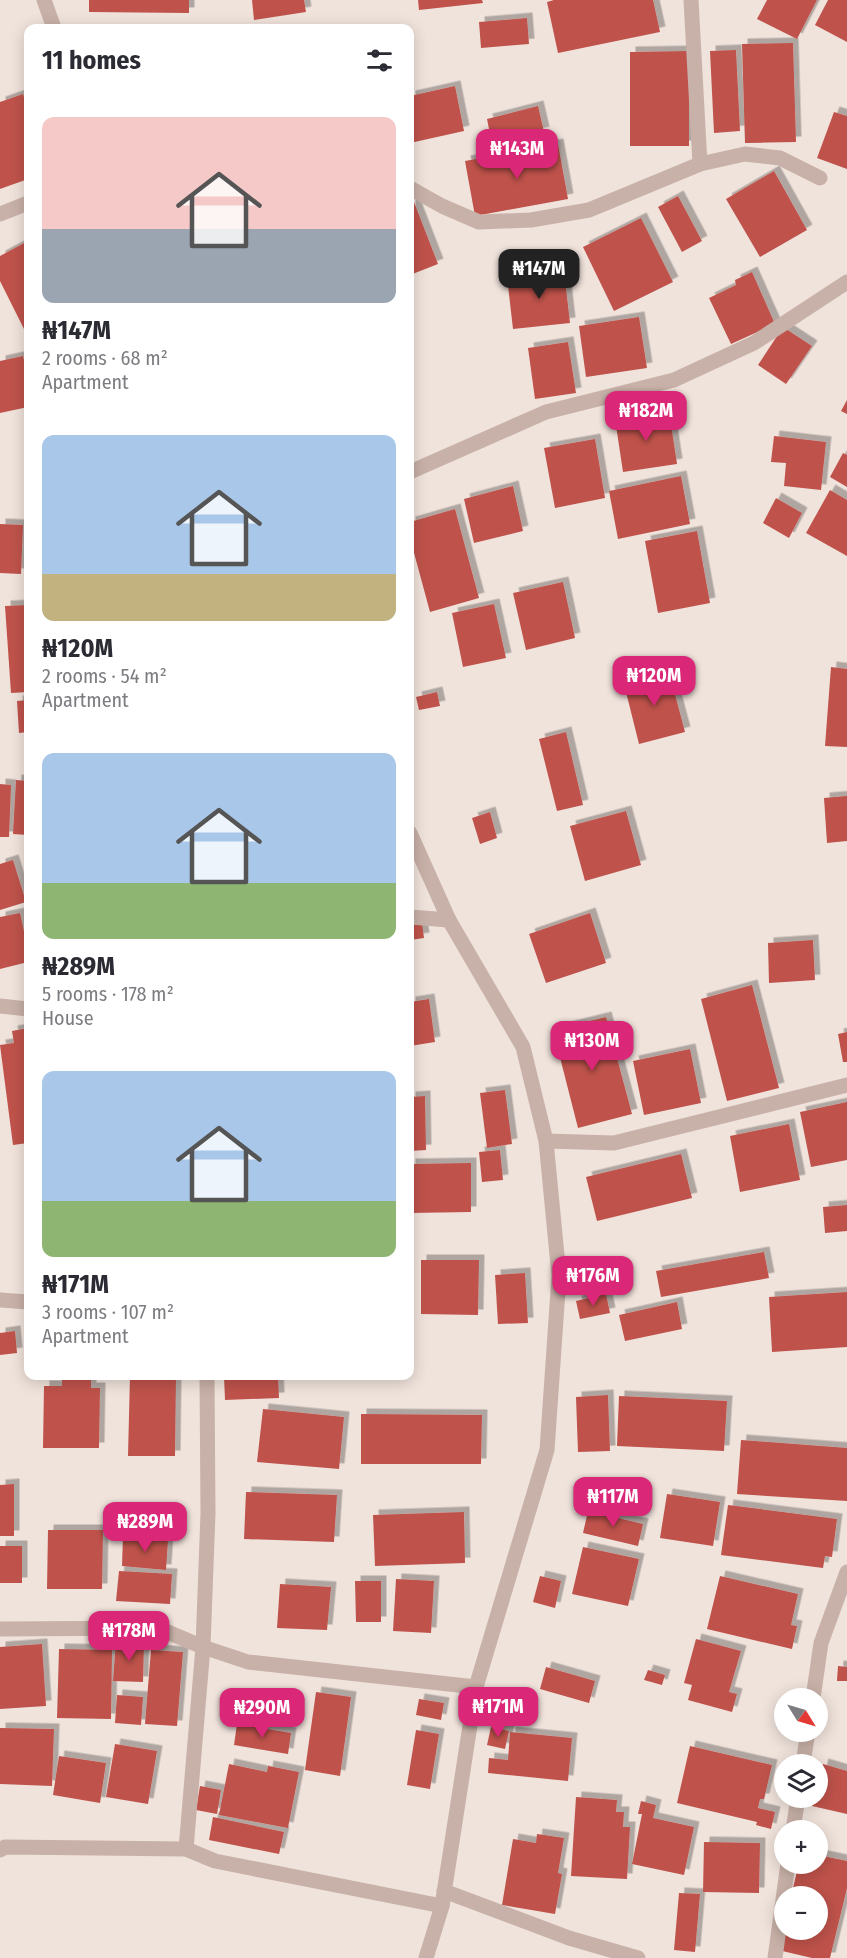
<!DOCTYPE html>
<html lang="en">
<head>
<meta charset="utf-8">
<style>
	:root { --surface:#fff; --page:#f7f7f7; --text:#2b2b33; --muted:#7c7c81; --accent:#db2777 }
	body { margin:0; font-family:"Fira Sans Condensed",sans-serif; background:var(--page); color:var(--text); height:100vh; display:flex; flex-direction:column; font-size:22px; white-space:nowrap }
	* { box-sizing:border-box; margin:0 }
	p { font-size:20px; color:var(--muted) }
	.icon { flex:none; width:33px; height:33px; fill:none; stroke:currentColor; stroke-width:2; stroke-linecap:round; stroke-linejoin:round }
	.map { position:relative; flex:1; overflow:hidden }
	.details { position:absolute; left:24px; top:24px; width:390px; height:1356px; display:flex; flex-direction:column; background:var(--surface); border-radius:12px; box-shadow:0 3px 15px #0003 }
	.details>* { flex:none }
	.needle { width:39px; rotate:127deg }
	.fabs { position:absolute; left:774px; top:1688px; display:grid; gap:12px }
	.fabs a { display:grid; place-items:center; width:54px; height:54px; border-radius:50%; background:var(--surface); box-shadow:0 3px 15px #0003; font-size:30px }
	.price { position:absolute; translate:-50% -51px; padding:0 14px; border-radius:12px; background:var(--accent); color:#fff; font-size:20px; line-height:39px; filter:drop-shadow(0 2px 3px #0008) }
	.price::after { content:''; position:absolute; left:50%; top:36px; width:18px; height:14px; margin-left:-9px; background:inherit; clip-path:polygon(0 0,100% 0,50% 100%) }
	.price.current { background:#222; color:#fff }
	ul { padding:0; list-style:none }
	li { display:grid; align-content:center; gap:12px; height:318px; padding:0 18px }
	li span { display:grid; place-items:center; height:186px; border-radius:12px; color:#555 }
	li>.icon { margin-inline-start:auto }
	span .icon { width:108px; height:108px; fill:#fffc; stroke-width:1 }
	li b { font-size:26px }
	h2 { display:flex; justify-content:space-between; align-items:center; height:72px; padding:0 18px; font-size:26px }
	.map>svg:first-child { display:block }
	.building { fill:#bf524b; filter:url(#shadow) }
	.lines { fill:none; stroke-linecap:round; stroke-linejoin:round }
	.street { stroke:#c8b1a8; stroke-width:15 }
</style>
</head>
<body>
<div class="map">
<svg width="847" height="1958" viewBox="0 0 847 1958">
	<defs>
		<filter id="shadow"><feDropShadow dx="5.5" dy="-5.5" stdDeviation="0" flood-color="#0004"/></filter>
	</defs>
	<rect width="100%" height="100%" fill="#f0e3dc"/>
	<g class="building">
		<polygon points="89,0 189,0 189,13 89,12"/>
		<polygon points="252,0 304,0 306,12 254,20"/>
		<polygon points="418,0 482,0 483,3 419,10"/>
		<polygon points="554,0 653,0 660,32 558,53 547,2"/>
		<polygon points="767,0 817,0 797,39 757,19"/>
		<polygon points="828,0 847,0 847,42 815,25"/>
		<polygon points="527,18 529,44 481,48 479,22"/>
		<polygon points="793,43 796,142 745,143 742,44"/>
		<polygon points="736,50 740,131 714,133 710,51"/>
		<polygon points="689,51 689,146 630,146 630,52"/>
		<polygon points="455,86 464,131 410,143 410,96"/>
		<polygon points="23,94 28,108 28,179 0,189 0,102"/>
		<polygon points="538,106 544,132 492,144 487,119"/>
		<polygon points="834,112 847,116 847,169 817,158"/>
		<polygon points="558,144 568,199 475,216 465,161"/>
		<polygon points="774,171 807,230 760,257 726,199"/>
		<polygon points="678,196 702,241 682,252 658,207"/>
		<polygon points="414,202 438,264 410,275 410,204"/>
		<polygon points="641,218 673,282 614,311 583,247"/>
		<polygon points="28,241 28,337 0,281 0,256"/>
		<polygon points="564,271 570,323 513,329 507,277"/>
		<polygon points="752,272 775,324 731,344 709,298 736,285 735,280"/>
		<polygon points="639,317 647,368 586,377 579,326"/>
		<polygon points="783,327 812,346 786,384 758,365"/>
		<polygon points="568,342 576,393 535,399 528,348"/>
		<polygon points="23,356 28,378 28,407 0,413 0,361"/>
		<polygon points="847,400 847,414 841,411"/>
		<polygon points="669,411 677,464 623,472 615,419"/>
		<polygon points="774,436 826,442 821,490 784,486 786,463 771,462"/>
		<polygon points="595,439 605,498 555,508 544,448"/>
		<polygon points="843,453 847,455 847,487 830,477"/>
		<polygon points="681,476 690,524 618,539 609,491"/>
		<polygon points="513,486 523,531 474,543 464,499"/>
		<polygon points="830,490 847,500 847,556 806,533"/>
		<polygon points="776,498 802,513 789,538 763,523"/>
		<polygon points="455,509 479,598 430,612 410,538 410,522"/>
		<polygon points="0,524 23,525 21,574 0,573"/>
		<polygon points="697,531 710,603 658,613 645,541"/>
		<polygon points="563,582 575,638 526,650 513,593"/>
		<polygon points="494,604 506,658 463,667 452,613"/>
		<polygon points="28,605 28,692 11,693 5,606"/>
		<polygon points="831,667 847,669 847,747 825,746"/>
		<polygon points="646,671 648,678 669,672 685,732 639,744 624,684 632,682 631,676"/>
		<polygon points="437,692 440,706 419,710 416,697"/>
		<polygon points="28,700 28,732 19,733 17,701"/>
		<polygon points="566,732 583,805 557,811 539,739"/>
		<polygon points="16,780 28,781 28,835 13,834"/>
		<polygon points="0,784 11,785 9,837 0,837"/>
		<polygon points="847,796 847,841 827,843 824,798"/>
		<polygon points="626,811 641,865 585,881 570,826"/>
		<polygon points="490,812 497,838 480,844 472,818"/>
		<polygon points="13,860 26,902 0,910 0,864"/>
		<polygon points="20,913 28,950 28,962 0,969 0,917"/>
		<polygon points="590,913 606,963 546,983 529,934"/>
		<polygon points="422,923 424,938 410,940 410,926"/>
		<polygon points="813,940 815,980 769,983 768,943"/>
		<polygon points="752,985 779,1088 727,1101 701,999"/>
		<polygon points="429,999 435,1042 410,1046 410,1002"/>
		<polygon points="606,1017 632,1114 578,1128 553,1030"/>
		<polygon points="28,1028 28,1143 13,1145 0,1045 14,1043 12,1031"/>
		<polygon points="847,1032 847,1062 843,1062 838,1034"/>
		<polygon points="690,1049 701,1103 644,1115 633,1061"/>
		<polygon points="505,1090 512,1144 487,1148 480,1093"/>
		<polygon points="425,1096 426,1150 410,1151 410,1097"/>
		<polygon points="847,1102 847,1160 811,1167 800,1112"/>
		<polygon points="789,1124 800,1180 740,1192 730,1136"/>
		<polygon points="500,1150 503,1180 482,1182 479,1152"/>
		<polygon points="681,1154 692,1198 597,1221 586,1177"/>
		<polygon points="471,1163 471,1212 410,1213 410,1164"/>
		<polygon points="847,1205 847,1231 825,1233 823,1207"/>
		<polygon points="764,1252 769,1278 661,1297 656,1271"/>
		<polygon points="421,1260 479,1260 478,1315 421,1314"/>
		<polygon points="525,1273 528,1323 498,1324 495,1275"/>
		<polygon points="847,1292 847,1347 772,1352 769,1297"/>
		<polygon points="606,1294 610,1313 580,1319 576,1301"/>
		<polygon points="677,1302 682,1329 625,1341 619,1315"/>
		<polygon points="15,1331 17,1353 0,1355 0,1333"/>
		<polygon points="62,1376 91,1376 91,1388 100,1388 99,1448 43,1448 44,1386 62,1386"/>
		<polygon points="130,1376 176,1376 175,1456 128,1456"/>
		<polygon points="224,1376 278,1376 279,1398 225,1400"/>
		<polygon points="608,1395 610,1451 578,1452 576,1397"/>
		<polygon points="619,1396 727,1401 724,1451 617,1446"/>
		<polygon points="263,1409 344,1417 339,1469 257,1462"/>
		<polygon points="361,1414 482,1415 481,1464 361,1464"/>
		<polygon points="741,1440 847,1448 847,1501 737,1494"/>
		<polygon points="14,1484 14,1536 0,1536 0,1485"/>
		<polygon points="246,1492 337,1495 334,1542 244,1539"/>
		<polygon points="667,1494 720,1502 713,1546 660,1538"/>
		<polygon points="728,1505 837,1519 832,1557 825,1556 823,1568 721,1555"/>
		<polygon points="588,1511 643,1524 638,1546 583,1533"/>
		<polygon points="464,1512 465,1563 375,1566 373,1515"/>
		<polygon points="48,1530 103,1530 102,1589 47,1589"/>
		<polygon points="123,1536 168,1540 166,1570 122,1566"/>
		<rect x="0" y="1546" width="22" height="37"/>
		<polygon points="583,1547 639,1559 628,1606 572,1594"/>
		<polygon points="119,1571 172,1574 170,1604 116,1601"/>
		<polygon points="540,1576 561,1581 555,1608 533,1602"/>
		<polygon points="720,1576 798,1594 791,1625 797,1626 792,1649 707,1629"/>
		<polygon points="396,1579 434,1581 431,1633 393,1631"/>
		<polygon points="355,1581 381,1581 381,1622 356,1622"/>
		<polygon points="280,1584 331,1587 327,1630 277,1628"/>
		<polygon points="696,1639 741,1651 729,1692 737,1694 732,1712 688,1700 692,1685 684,1683"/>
		<polygon points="116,1641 144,1642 143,1682 113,1681"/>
		<polygon points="42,1644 46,1706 0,1709 0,1647"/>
		<polygon points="59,1649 112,1650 111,1719 57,1718"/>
		<polygon points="151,1650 183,1652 177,1726 145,1724"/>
		<polygon points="838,1666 847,1667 847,1681 837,1681"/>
		<polygon points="546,1667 595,1681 589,1703 540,1689"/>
		<polygon points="648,1670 665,1675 662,1685 644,1680"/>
		<polygon points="316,1692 351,1697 340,1776 305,1770"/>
		<polygon points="117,1695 143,1697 141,1725 115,1723"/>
		<polygon points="419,1699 444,1703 441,1720 416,1715"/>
		<polygon points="237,1724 291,1733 288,1754 234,1745"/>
		<polygon points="491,1727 509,1731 505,1749 487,1745"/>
		<polygon points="0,1728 54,1729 52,1786 0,1784"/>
		<polygon points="416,1730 439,1734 430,1789 407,1785"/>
		<polygon points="510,1732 572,1738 568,1781 488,1773 489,1758 508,1760"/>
		<polygon points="115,1744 157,1751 148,1804 106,1797"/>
		<polygon points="690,1746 772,1765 764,1799 760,1799 758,1808 775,1812 771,1829 756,1825 757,1822 677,1803"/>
		<polygon points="59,1756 106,1763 100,1803 53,1795"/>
		<polygon points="229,1764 267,1772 268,1766 299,1772 288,1828 219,1815"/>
		<polygon points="823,1764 847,1771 847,1814 812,1806 814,1797 818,1797 818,1785"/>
		<polygon points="200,1786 221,1790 217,1814 196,1810"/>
		<polygon points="576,1797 617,1800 616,1812 624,1812 623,1827 630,1827 627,1879 571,1876"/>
		<polygon points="641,1801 656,1805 653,1818 694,1827 684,1875 632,1864 642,1814 638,1814"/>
		<polygon points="213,1817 284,1832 279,1854 209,1840"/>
		<polygon points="537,1834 564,1838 558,1873 562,1874 555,1914 502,1905 513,1839 536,1843"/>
		<polygon points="704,1842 760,1843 759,1893 703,1892"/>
		<polygon points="818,1855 847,1861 847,1888 830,1958 812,1958 778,1950 783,1929 818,1929 818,1896 791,1896 799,1863 818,1863"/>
		<polygon points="679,1893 700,1894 695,1952 674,1950"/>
	</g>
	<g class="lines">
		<g class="street">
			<polyline points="44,0 54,28"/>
			<polyline points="691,0 700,164"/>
			<polyline points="410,188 442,206 479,222 531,220 589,210 700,164 745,154 780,158 820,178"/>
			<polyline points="0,214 28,203"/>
			<polyline points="410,472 546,412 674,380 754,343 847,282"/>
			<polyline points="410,833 449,920 523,1047 546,1141 559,1276 547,1450 476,1687 442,1906 426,1958"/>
			<polyline points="410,917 449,920"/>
			<polyline points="0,1006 28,1009"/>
			<polyline points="546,1141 614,1143 847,1085"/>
			<polyline points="0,1300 28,1302"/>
			<polyline points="0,1629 158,1628 203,1647 248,1662 476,1687"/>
			<polyline points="813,1698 821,1643 847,1572"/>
			<polyline points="803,1764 808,1731"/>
			<polyline points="793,1830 798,1797"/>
			<polyline points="186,1849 203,1647 208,1513 207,1376"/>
			<polyline points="0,1850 5,1847 186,1849 215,1861 442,1906"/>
			<polyline points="444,1891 569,1938 638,1958"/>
			<polyline points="775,1958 788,1863"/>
		</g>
	</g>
</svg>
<div class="fabs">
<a><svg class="needle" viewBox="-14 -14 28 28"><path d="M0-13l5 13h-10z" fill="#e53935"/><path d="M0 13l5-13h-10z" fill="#7c7c81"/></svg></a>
<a><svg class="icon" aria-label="layers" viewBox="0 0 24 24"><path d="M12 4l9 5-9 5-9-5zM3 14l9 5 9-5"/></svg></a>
<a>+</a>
<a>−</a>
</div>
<b class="price" style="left:517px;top:180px">₦143M</b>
<b class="price current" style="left:539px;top:300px">₦147M</b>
<b class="price" style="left:646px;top:442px">₦182M</b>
<b class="price" style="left:654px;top:707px">₦120M</b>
<b class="price" style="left:592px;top:1072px">₦130M</b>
<b class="price" style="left:593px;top:1307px">₦176M</b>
<b class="price" style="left:613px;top:1528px">₦117M</b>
<b class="price" style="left:145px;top:1553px">₦289M</b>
<b class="price" style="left:129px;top:1662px">₦178M</b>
<b class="price" style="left:498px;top:1738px">₦171M</b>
<b class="price" style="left:262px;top:1739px">₦290M</b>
<section class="details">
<h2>11 homes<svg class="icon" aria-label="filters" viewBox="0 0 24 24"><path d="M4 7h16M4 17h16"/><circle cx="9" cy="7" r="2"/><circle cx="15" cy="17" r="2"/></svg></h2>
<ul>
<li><span style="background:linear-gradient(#f6c9c9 60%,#9aa5b1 0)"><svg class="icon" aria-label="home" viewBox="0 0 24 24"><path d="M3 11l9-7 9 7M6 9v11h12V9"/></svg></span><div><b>₦147M</b><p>2 rooms · 68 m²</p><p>Apartment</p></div></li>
<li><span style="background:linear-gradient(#a9c7e8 75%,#c2b280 0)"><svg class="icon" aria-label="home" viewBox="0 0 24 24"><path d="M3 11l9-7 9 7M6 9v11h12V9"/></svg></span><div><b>₦120M</b><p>2 rooms · 54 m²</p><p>Apartment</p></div></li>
<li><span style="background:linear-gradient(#a9c7e8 70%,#8fb573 0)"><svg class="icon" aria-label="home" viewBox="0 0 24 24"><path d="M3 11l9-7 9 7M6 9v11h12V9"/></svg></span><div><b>₦289M</b><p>5 rooms · 178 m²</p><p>House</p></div></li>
<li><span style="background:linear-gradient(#a9c7e8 70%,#8fb573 0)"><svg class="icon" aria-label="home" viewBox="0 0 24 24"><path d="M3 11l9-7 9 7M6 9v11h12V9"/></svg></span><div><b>₦171M</b><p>3 rooms · 107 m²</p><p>Apartment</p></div></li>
</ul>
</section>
</div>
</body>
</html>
